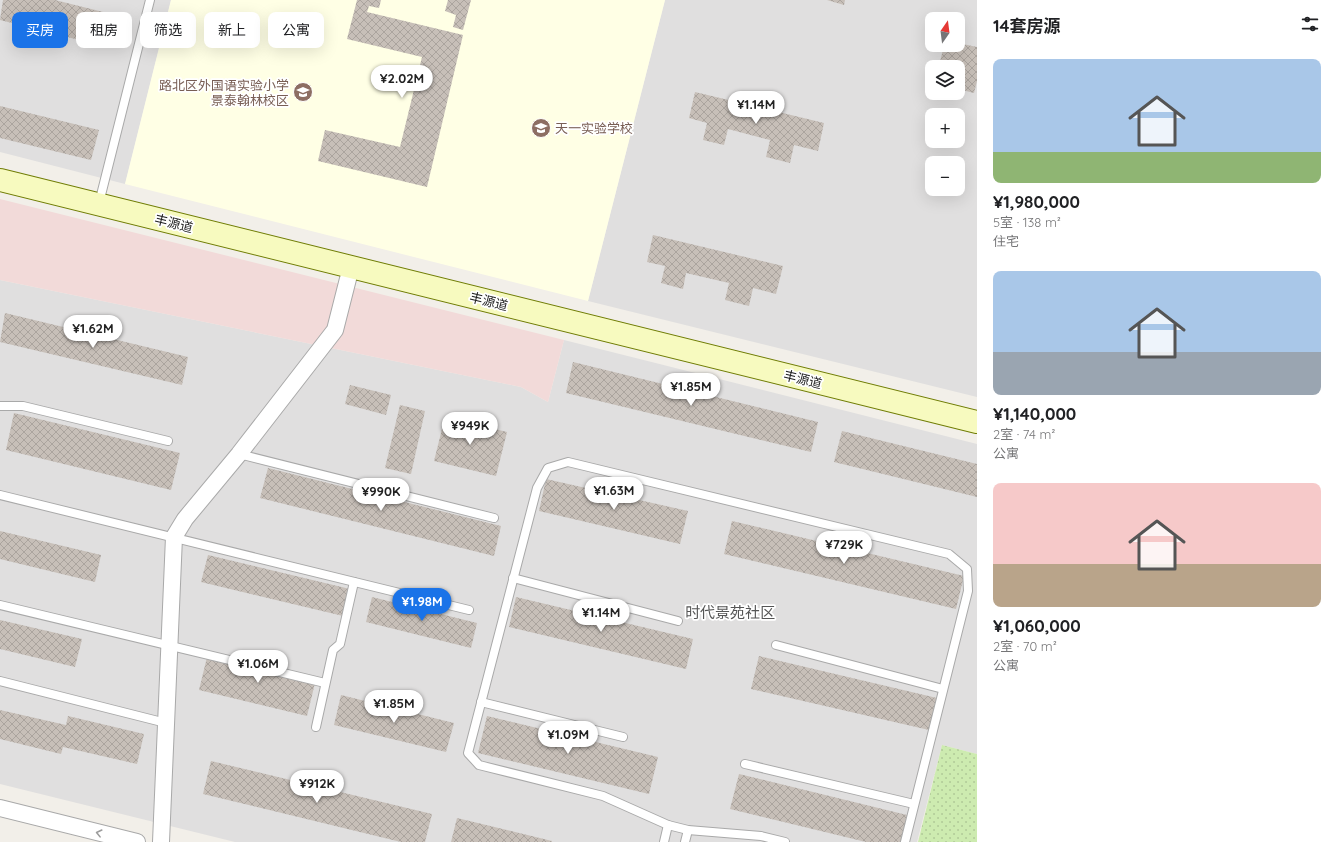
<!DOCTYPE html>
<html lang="zh">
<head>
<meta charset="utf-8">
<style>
	:root { --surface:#fff; --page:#f2f2f2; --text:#202124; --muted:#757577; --accent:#1a73e8 }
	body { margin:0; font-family:Quicksand,"Noto Sans SC",sans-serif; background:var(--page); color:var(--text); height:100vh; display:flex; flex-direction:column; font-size:15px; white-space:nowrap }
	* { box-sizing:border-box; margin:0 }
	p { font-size:13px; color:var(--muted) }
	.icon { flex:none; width:22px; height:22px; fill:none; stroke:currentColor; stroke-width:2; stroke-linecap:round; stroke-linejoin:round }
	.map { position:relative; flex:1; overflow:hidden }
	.drawer { display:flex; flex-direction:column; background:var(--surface); width:360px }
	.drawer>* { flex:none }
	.top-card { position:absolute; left:12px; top:12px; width:380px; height:36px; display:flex; gap:8px }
	.needle { width:26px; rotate:14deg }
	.fabs { position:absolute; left:925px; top:12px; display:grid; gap:8px }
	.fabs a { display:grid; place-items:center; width:40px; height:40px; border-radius:8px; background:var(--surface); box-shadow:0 4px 16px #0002; font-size:20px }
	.price { position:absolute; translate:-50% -34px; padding:0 9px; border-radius:14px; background:#fff; color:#222; font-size:13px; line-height:26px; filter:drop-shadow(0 1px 2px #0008) }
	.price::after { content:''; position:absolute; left:50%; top:24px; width:12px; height:9px; margin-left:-6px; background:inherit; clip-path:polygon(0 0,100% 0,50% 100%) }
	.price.selected { background:var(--accent); color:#fff }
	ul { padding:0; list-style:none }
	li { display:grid; align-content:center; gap:8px; height:212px; padding:0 16px }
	li span { display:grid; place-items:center; height:124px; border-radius:8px; color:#555 }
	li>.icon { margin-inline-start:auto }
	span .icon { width:72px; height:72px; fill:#fffc; stroke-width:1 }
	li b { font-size:17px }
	h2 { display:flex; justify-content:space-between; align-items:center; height:48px; padding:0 16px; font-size:17px }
	.tag { padding:0 14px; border-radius:8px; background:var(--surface); box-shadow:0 4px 16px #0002; font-size:14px; line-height:36px }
	.tag.selected { background:var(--accent); color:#fff }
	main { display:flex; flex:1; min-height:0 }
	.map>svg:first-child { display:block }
	.residential { fill:#e0dfdf; fill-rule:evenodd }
	.commercial { fill:#f2dad9 }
	.education { fill:#ffffe5 }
	.grass { fill:url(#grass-dots) }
	.building { fill:url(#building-cross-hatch) }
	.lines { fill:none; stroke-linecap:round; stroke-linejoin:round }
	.lane-casing { stroke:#a9a9a9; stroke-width:10 }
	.street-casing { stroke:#a9a9a9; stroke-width:18 }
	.secondary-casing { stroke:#707d05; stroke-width:24 }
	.lane { stroke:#fff; stroke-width:8 }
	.street { stroke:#fff; stroke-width:16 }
	.secondary { stroke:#f7fabf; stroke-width:22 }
	.oneway { stroke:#9c9c9c }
	.labels { text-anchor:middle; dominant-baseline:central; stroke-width:3.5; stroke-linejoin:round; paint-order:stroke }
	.education-label { font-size:13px; fill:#785e54; stroke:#fff; text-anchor:end }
	.street-label { font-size:13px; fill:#222; stroke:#fff }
	.quarter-label { font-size:15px; fill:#555; stroke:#fff }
</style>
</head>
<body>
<main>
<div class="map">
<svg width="977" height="842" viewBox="0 0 977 842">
	<defs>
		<pattern id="grass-dots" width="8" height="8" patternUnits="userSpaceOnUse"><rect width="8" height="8" fill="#cdebb0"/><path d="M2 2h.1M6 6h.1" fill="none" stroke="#b0c997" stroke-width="1.8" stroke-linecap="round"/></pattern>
		<pattern id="building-cross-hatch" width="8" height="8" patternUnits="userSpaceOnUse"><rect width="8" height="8" fill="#c7bfb8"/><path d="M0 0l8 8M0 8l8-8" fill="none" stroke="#aba49e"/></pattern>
	</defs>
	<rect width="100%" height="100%" fill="#f2efe9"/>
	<g class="residential">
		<polygon points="0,0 171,0 125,184 0,152"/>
		<path d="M665,0H977V397L588,301ZM932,19H958V45H932ZM932,67H958V93H932ZM932,115H958V141H932ZM932,163H958V189H932Z"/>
		<polygon points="0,280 521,387 548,402 564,340 977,444 977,754 942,745 917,842 235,842 0,784"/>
	</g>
	<polygon class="commercial" points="0,199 564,340 548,402 521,387 0,280"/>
	<polygon class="education" points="171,0 665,0 588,301 125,184"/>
	<polygon class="grass" points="942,745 977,754 977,842 918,842"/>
	<g class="building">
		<polygon points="3,0 55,0 107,13 99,45 0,20"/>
		<polygon points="357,0 381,0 379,8 369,6 367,12 463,35 427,187 318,161 325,130 400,147 422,57 347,39"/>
		<polygon points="448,0 471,0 463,30 453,27 456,15 445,11"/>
		<polygon points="827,0 845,0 844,5"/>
		<polygon points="958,43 977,47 977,81 974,93 958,89 958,67 939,66 944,45 958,45"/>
		<polygon points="695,92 824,123 818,151 794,145 790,163 766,157 770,140 728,129 724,145 703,140 707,123 689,118"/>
		<polygon points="0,106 99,130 91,160 0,138"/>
		<polygon points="653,235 783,266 776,294 753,288 749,306 725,300 729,283 686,273 683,289 661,283 665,266 647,262"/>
		<polygon points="5,313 188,357 182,385 0,342"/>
		<polygon points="573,362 818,422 811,452 566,393"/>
		<polygon points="350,385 391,395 386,415 345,404"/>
		<polygon points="400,405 425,411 411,474 385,468"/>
		<polygon points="14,413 180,453 171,490 6,450"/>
		<polygon points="445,417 507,432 496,476 434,461"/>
		<polygon points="842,431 977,464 977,497 834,462"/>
		<polygon points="268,468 501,526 494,556 260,498"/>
		<polygon points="546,479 688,511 680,544 539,511"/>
		<polygon points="732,521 964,576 956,609 724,554"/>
		<polygon points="0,531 101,555 95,582 0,559"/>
		<polygon points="208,555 350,589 343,616 201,582"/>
		<polygon points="372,597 477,623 471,648 366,622"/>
		<polygon points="516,597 693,639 686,669 509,627"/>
		<polygon points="0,620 82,639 75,667 0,649"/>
		<polygon points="208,653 316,679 307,716 199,690"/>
		<polygon points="759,656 937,698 929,730 751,689"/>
		<polygon points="341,695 454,723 446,752 334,725"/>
		<polygon points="0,710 66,725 68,716 144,734 137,764 63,747 61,754 0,739"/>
		<polygon points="487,716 658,757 649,794 478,753"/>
		<polygon points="211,761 432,814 425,842 401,842 203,794"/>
		<polygon points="739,774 907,815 901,842 866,842 730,809"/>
		<polygon points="457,818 552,841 552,842 451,842"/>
	</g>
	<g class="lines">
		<g class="lane-casing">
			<g id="lane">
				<polyline points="99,203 150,0"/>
				<polyline points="0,406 23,406 168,441"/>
				<polyline points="239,454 494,518"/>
				<polyline points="0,495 469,610"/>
				<polyline points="513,578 678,621"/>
				<polyline points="0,605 325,683"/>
				<polyline points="776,645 943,689"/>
				<polyline points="0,681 166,723"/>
				<polyline points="481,702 623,737"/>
				<polyline points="316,727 333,650 340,644 354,582"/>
				<polyline points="745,764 914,804"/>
				<polyline points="664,842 668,825"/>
				<polyline points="685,842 688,830"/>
				<polyline points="785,842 761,836 688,830 668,825 603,796 479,765 468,753 537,488 548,468 568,462 949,554 967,569 968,591 905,842"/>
			</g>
		</g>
		<g class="street-casing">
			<g id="street">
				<polyline points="0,808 137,842"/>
				<polyline points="161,842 174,537 185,519 239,454 335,330 351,267"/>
			</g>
		</g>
		<g class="secondary-casing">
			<polyline id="secondary" points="0,180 977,422"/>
		</g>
		<use href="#lane" class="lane"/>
		<use href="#street" class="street"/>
		<use href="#secondary" class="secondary"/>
	</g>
	<defs><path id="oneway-chevron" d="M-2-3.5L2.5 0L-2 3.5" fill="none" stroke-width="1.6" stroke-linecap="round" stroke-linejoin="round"/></defs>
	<use class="oneway" href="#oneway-chevron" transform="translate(99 833) rotate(-166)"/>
	<defs>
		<g id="school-disc" transform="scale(1)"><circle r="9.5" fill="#8d6e63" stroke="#fff"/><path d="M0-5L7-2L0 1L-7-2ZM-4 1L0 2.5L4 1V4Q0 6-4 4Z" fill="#fff"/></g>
	</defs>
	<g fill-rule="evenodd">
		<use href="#school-disc" x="303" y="92"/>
		<use href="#school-disc" x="541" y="128"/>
	</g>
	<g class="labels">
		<g class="education-label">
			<text x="289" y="85">路北区外国语实验小学<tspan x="289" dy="15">景泰翰林校区</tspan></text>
			<text x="555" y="128" text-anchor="start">天一实验学校</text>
		</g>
		<g class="street-label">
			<text transform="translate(174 223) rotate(14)">丰源道</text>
			<text transform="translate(489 301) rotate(14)">丰源道</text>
			<text transform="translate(803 379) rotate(14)">丰源道</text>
		</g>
		<g class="quarter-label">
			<text x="730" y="612">时代景苑社区</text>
		</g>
	</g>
</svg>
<div class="fabs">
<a><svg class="needle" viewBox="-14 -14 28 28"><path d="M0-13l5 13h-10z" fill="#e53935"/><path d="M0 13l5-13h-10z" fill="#757577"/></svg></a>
<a><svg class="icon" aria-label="layers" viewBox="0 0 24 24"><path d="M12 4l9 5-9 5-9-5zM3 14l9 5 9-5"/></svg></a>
<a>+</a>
<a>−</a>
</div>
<b class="price" style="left:402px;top:99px">¥2.02M</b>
<b class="price" style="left:756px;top:125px">¥1.14M</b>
<b class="price" style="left:93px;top:349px">¥1.62M</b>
<b class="price" style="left:691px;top:407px">¥1.85M</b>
<b class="price" style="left:470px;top:446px">¥949K</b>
<b class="price" style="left:614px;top:511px">¥1.63M</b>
<b class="price" style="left:381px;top:512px">¥990K</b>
<b class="price" style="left:844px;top:565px">¥729K</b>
<b class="price selected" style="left:422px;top:622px">¥1.98M</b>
<b class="price" style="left:601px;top:633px">¥1.14M</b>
<b class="price" style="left:258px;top:684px">¥1.06M</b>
<b class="price" style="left:394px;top:724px">¥1.85M</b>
<b class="price" style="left:568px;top:755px">¥1.09M</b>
<b class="price" style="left:317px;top:804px">¥912K</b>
<div class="top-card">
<a class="tag selected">买房</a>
<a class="tag">租房</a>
<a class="tag">筛选</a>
<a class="tag">新上</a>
<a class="tag">公寓</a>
</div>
</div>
<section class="drawer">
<h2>14套房源<svg class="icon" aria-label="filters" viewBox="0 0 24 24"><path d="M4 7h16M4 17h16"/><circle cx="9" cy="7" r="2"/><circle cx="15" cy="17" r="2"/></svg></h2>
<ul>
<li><span style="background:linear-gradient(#a9c7e8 75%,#8fb573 0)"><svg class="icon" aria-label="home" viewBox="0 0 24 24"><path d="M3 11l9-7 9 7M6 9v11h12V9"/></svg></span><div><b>¥1,980,000</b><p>5室 · 138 m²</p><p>住宅</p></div></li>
<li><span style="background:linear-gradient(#a9c7e8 65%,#9aa5b1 0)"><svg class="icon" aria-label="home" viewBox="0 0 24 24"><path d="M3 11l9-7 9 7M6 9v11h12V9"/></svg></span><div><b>¥1,140,000</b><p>2室 · 74 m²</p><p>公寓</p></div></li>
<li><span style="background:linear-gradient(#f6c9c9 65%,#b9a48a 0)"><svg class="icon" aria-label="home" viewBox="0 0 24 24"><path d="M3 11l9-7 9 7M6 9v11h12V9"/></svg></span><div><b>¥1,060,000</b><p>2室 · 70 m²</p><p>公寓</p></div></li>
</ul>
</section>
</main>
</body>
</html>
